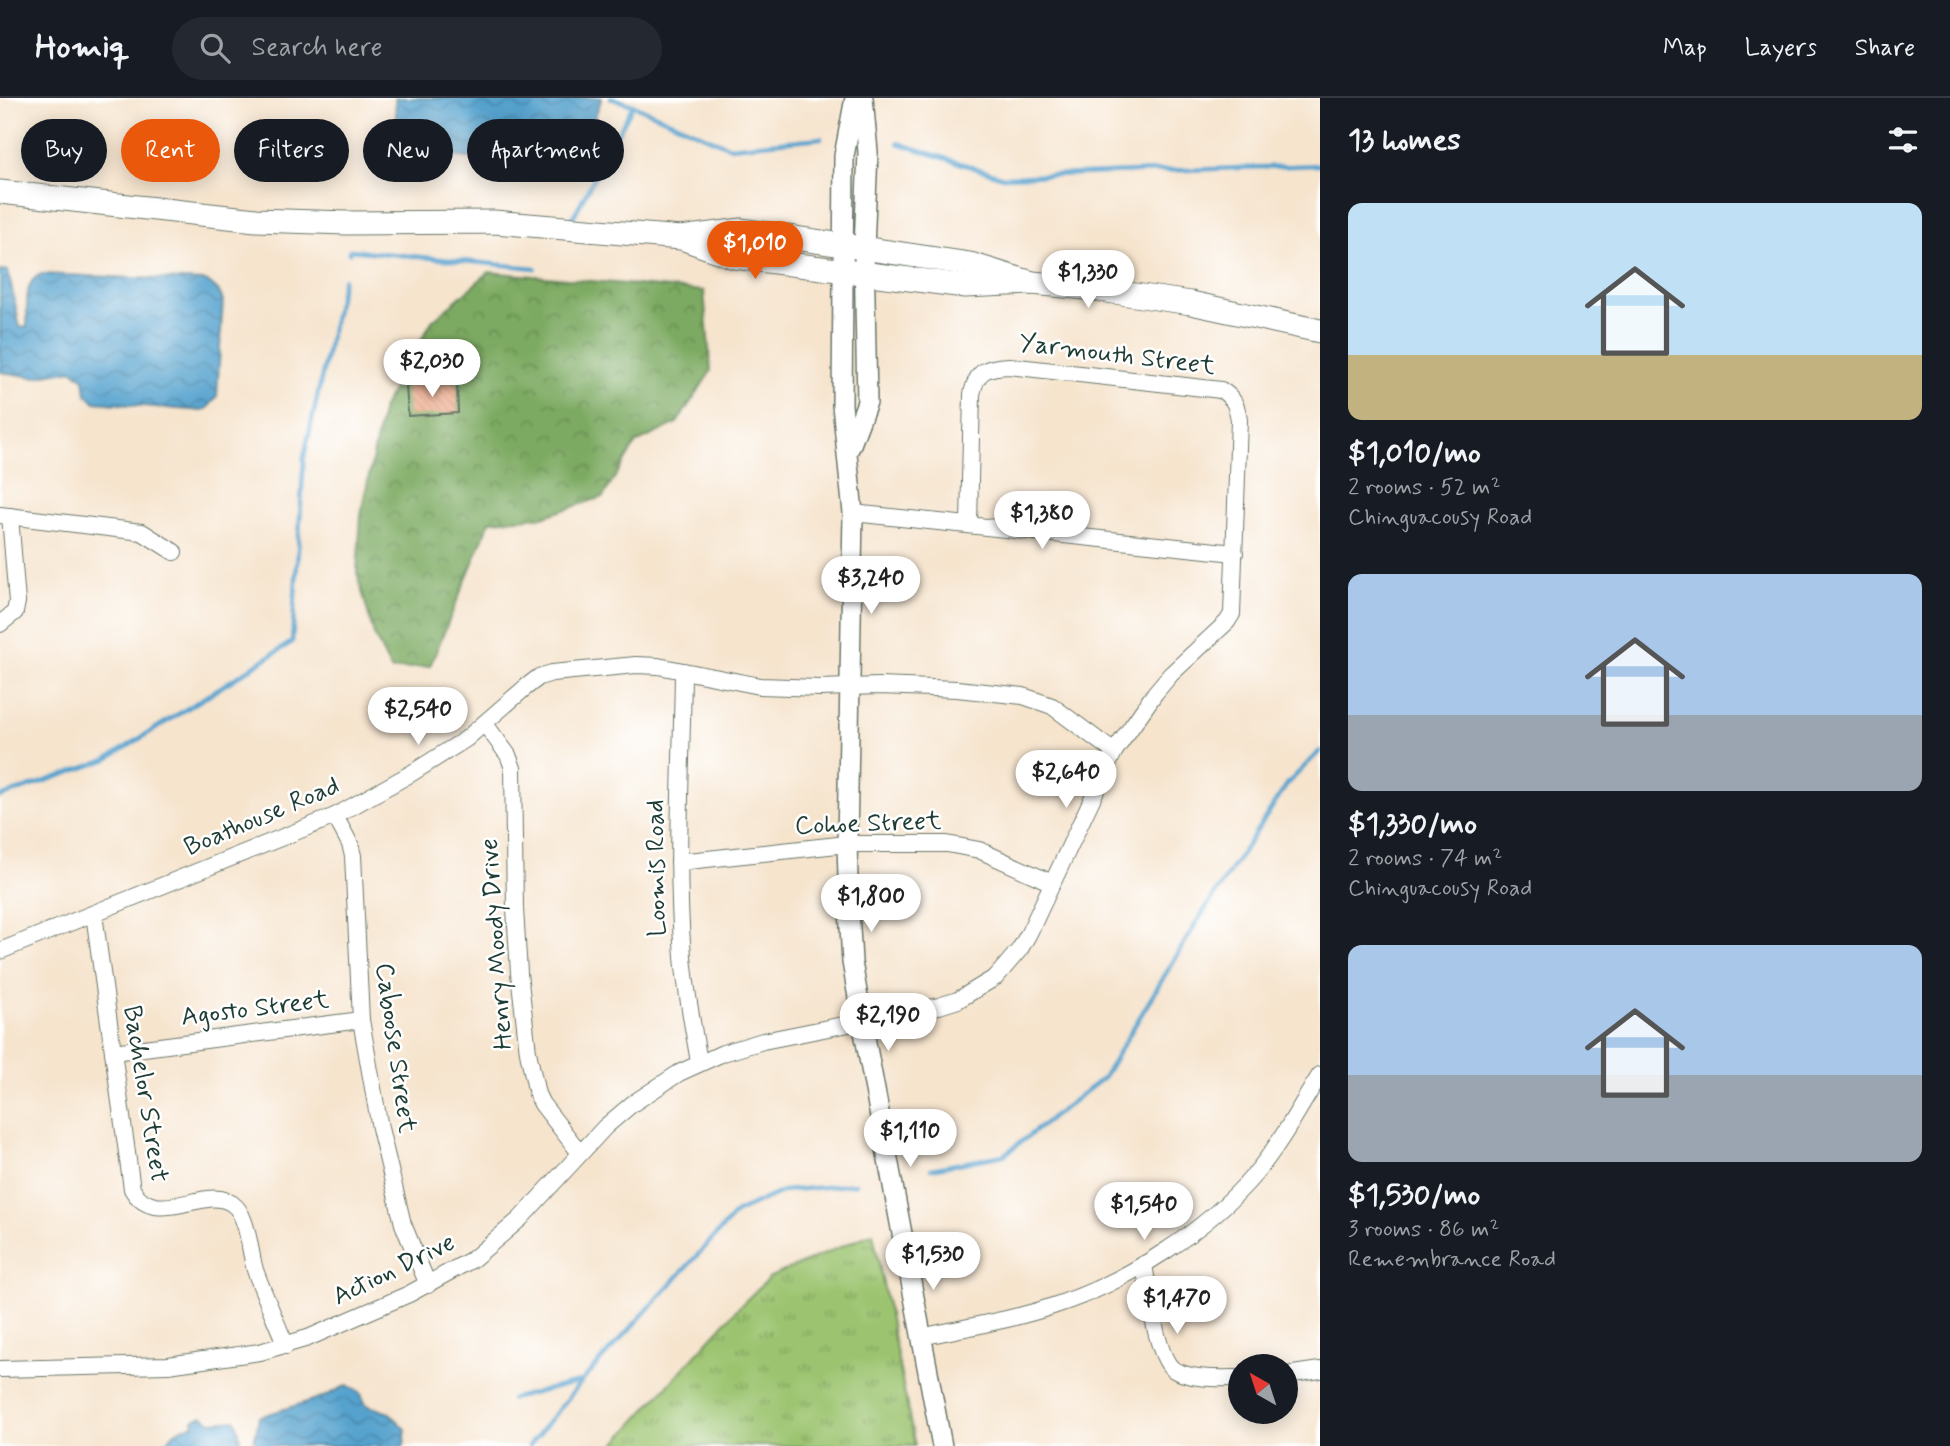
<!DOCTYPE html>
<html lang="en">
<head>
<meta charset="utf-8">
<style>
	:root { --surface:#171b24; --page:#242831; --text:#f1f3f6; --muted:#9ea1a6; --line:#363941; --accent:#ea580c }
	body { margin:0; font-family:Mynerve,sans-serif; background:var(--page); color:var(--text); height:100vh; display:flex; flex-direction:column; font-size:26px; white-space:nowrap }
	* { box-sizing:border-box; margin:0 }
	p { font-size:23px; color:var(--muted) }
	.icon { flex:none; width:38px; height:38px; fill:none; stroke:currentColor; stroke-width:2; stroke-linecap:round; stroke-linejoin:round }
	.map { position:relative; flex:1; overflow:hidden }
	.side { display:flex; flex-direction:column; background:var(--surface); width:630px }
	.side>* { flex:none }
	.banner { position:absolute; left:21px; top:21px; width:665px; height:63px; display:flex; gap:14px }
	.needle { width:46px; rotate:321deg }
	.fabs { position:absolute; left:1228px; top:1256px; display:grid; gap:14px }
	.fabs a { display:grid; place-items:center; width:70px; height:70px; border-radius:50%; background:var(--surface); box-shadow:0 4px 18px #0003; font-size:35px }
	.price { position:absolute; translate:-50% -60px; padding:0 16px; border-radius:24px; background:#fff; color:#222; font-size:23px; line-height:46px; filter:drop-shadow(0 2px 4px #0008) }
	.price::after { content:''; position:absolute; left:50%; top:42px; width:21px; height:16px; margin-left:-10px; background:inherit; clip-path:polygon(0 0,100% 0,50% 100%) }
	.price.current { background:var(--accent); color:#fff }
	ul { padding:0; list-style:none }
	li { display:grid; align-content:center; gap:14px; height:371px; padding:0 28px }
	li span { display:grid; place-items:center; height:217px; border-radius:14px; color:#555 }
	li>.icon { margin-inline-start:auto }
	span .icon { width:126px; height:126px; fill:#fffc; stroke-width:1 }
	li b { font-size:30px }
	h2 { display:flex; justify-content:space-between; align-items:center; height:84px; padding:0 28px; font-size:30px }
	.chip { padding:0 24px; border-radius:32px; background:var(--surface); box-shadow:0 4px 18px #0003; font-size:24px; line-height:63px }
	.chip.current { background:var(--accent); color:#fff }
	header { display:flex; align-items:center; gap:42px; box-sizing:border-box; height:98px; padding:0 35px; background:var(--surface); border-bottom:2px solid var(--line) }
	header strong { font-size:33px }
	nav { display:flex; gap:38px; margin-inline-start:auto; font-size:24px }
	.search { width:490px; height:63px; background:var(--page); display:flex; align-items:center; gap:18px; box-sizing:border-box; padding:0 24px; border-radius:38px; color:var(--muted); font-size:26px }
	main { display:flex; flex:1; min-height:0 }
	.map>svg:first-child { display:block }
	.grass { fill:url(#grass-tufts); stroke:#5e8052; stroke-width:2 }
	.forest { fill:url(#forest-crowns); stroke:#4e744b; stroke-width:2 }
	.water { fill:url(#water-waves); stroke:#3a7081; stroke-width:2 }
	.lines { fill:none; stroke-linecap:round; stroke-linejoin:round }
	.stream { stroke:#55a2ce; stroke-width:4.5 }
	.building { fill:url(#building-back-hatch) }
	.minor-casing { stroke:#6a776a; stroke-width:18 }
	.tertiary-casing { stroke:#6a776a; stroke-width:22 }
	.secondary-casing { stroke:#6a776a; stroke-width:25 }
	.minor { stroke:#fff; stroke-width:16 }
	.tertiary { stroke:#fff; stroke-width:19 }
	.secondary { stroke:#fff; stroke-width:23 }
	.labels { text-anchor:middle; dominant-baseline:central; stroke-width:5; stroke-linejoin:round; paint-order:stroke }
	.street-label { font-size:26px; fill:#1f3d34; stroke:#fff }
</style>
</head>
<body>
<header>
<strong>Homiq</strong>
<div class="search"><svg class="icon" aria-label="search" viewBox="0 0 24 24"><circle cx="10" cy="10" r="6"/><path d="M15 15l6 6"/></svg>Search here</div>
<nav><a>Map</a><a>Layers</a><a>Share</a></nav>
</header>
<main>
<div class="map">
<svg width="1320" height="1348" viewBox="0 0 1320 1348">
	<defs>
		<pattern id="grass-tufts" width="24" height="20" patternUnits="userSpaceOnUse" patternTransform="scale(1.75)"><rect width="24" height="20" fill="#9cc470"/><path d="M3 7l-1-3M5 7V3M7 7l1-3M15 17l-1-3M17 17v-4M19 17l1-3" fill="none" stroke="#7fa05d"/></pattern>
		<pattern id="forest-crowns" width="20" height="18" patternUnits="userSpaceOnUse" patternTransform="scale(1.75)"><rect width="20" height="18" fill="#7daa62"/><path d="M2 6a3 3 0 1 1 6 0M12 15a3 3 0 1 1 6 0" fill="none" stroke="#668c52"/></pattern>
		<pattern id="water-waves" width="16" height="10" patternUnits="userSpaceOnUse" patternTransform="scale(1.75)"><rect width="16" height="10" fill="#55a2ce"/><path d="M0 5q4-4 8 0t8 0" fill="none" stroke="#4685a8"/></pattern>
		<pattern id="building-back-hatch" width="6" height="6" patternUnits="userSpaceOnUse" patternTransform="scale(1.75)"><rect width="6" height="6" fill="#efa27e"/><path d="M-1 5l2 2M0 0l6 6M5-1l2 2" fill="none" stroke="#c18568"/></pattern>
	</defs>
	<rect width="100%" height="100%" fill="#fff"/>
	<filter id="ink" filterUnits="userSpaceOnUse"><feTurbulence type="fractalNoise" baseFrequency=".0143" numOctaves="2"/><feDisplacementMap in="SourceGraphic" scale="14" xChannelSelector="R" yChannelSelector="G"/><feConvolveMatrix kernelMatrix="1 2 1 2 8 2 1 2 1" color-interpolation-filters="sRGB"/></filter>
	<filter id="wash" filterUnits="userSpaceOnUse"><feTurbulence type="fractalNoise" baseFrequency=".00686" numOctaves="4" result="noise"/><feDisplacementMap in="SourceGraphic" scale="28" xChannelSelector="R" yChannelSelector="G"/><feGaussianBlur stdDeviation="1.57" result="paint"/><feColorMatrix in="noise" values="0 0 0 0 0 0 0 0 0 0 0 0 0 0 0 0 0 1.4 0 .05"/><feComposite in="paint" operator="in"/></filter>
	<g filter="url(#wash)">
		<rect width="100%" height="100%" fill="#f6e4cd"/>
		<polygon class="grass" points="873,1135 915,1348 613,1348 737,1211 770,1179"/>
		<polygon class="forest" points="489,174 704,193 711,273 677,325 636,345 603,399 542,419 490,423 430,568 391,572 374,537 357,475 361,417 383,309 432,223"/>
		<g class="water">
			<polygon points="395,0 602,0 575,69 398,54"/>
			<path d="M0,172L8,173L20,229H27C28,211 22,182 42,176L206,183L218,192L223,202L217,298L208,310L202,313L95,304L86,296L84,281L73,272L34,279L0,274Z"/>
			<polygon points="347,1287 360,1294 366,1307 390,1315 406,1332 404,1348 253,1348 259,1319 326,1298"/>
			<path d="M203,1318L211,1324L236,1322L240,1339L238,1348H166C171,1333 179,1330 194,1327L193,1322Z"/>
		</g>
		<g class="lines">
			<g class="stream">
				<polyline points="611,0 633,7 730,49 821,40"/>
				<polyline points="898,45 1003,79 1320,67"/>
				<polyline points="571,123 633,7"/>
				<polyline points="349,155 350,152 535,170"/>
				<polyline points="0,699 106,662 292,544 304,359 343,181"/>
				<polyline points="931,1071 1004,1057 1103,980 1200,819 1288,685 1320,653"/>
				<polyline points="511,1301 582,1283"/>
				<polyline points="529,1348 582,1283 737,1114 783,1093 856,1086"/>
			</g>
		</g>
		<g id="blocks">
			<polygon class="building" points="457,284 458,315 408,318 406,287"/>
		</g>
	</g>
	<g filter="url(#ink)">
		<use href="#blocks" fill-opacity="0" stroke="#6a776a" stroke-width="2"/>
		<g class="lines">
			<g class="minor-casing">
				<g id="minor">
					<polyline points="853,415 1235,455"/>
					<polyline points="0,417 142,434 174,454"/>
					<polyline points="0,526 15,514 17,504 10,418"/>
					<path d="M683,573C682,668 675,763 683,858C686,894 693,929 699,964"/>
					<polyline points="485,626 508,657 513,670 515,811 519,875 528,954 537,996 542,1006 580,1055"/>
					<polyline points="335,718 350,746 353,758 361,922 380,1030 403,1126 428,1187"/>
					<polyline points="679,764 847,746 947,746 979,752 1052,785"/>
					<path d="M94,816L132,1091C157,1134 210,1081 236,1109C248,1122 250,1155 255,1172C264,1197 276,1223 286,1248"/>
					<polyline points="0,853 335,718 412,675 466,641 526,589 539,579 552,575 636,567 658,568 760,588 820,590 879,588 957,591 1023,598 1052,608 1114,654"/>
					<polyline points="113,954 361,922"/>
					<path d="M1144,1166C1148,1189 1156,1264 1176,1273C1196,1282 1220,1280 1241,1280"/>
					<path d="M921,1239C966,1229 1013,1222 1056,1207C1127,1184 1207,1132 1255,1076C1281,1045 1299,1010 1320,977"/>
					<path d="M0,1271L168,1267L260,1254L308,1240L409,1196L473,1161L520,1121L605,1029L632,1006L679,975L723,955L763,943L939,908L958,902L996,879L1020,851L1029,835L1114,654L1155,595L1171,576L1227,524L1232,516L1239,322C1237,308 1234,300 1221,292L1009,268C986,269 977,272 972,296L969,426"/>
					<polyline points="1286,1277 1320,1272"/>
				</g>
			</g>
			<g class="tertiary-casing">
				<g id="tertiary">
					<polyline points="855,0 844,58 842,307 853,415 847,746 849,812 852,864 862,923 942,1348"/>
					<polyline points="850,349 867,304 864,150 868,54 863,0"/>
				</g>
			</g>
			<g class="secondary-casing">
				<g id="secondary">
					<polyline points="0,94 256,122 346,125 494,124 681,140 742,132 970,166 1032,185"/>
					<polyline points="687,142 734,159 965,188 1032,185 1086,190 1191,205 1320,233"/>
				</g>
			</g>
			<use href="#minor" class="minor"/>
			<use href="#tertiary" class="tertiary"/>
			<use href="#secondary" class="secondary"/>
		</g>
	</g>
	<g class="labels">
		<g class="street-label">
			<text transform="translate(1117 257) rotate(7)">Yarmouth Street</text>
			<text transform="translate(262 719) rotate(-23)">Boathouse Road</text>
			<text transform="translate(868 726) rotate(-2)">Cohoe Street</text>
			<text transform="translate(657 770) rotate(-91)">Loomis Road</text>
			<text transform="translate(497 846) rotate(-94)">Henry Moody Drive</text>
			<text transform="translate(255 911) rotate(-7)">Agosto Street</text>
			<text transform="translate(395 950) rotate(82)">Caboose Street</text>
			<text transform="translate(145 996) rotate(81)">Bachelor Street</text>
			<text transform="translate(394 1172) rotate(-26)">Action Drive</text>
		</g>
	</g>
</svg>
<div class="fabs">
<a><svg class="needle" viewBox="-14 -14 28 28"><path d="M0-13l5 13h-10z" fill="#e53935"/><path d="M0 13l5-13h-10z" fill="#9ea1a6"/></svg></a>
</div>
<b class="price current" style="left:755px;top:183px">$1,010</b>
<b class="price" style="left:1088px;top:212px">$1,330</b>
<b class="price" style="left:432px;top:301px">$2,030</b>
<b class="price" style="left:1042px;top:453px">$1,380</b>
<b class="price" style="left:871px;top:518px">$3,240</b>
<b class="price" style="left:418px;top:649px">$2,540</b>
<b class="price" style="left:1066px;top:712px">$2,640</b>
<b class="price" style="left:871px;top:836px">$1,800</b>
<b class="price" style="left:888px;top:955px">$2,190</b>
<b class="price" style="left:910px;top:1071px">$1,110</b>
<b class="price" style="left:1144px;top:1144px">$1,540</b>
<b class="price" style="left:933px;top:1194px">$1,530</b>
<b class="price" style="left:1177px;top:1238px">$1,470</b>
<div class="banner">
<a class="chip">Buy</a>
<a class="chip current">Rent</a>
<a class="chip">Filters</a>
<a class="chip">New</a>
<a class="chip">Apartment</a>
</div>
</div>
<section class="side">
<h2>13 homes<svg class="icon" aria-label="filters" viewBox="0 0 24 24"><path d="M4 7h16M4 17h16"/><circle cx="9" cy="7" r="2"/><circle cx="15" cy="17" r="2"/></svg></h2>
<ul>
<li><span style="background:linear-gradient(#bfe0f5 70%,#c2b280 0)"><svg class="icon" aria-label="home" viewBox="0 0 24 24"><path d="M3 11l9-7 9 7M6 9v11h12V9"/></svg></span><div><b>$1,010/mo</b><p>2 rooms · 52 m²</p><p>Chinguacousy Road</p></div></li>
<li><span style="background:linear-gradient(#a9c7e8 65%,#9aa5b1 0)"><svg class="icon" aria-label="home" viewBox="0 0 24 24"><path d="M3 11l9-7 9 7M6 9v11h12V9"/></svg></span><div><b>$1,330/mo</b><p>2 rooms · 74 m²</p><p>Chinguacousy Road</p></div></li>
<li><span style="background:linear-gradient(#a9c7e8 60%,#9aa5b1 0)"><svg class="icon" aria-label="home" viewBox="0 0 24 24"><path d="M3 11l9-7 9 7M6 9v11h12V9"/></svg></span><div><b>$1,530/mo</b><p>3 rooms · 86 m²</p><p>Remembrance Road</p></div></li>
</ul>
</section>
</main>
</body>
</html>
